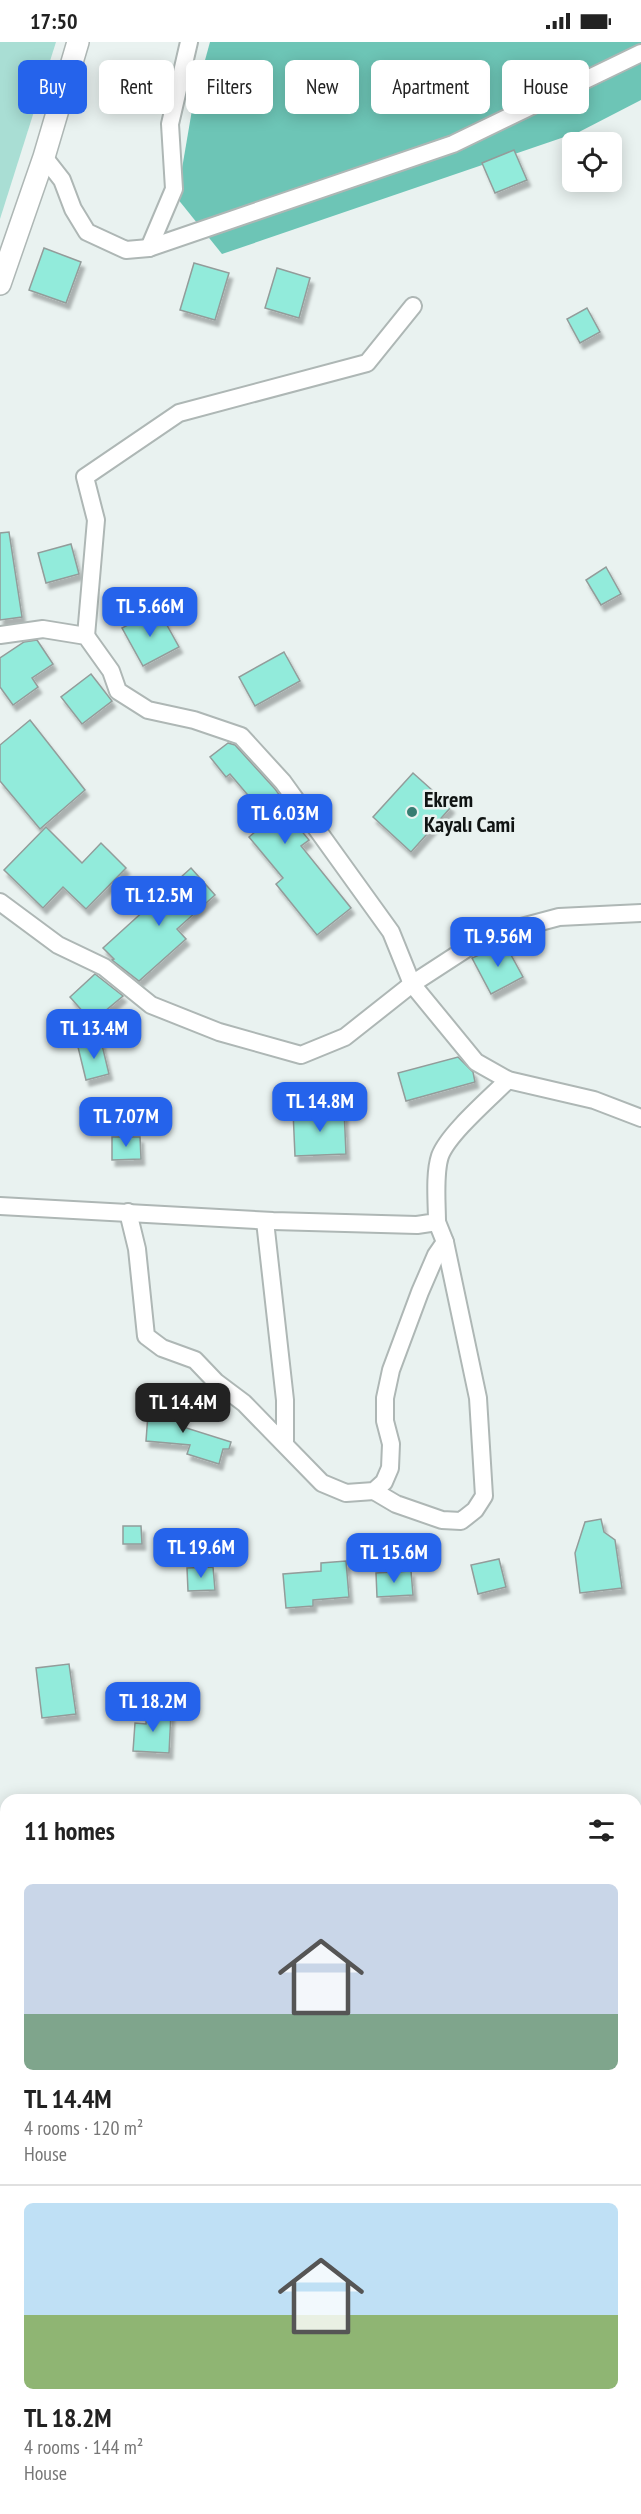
<!DOCTYPE html>
<html lang="en">
<head>
<meta charset="utf-8">
<style>
	:root { --surface:#fff; --page:#f6f6f6; --text:#222; --muted:#767676; --line:#e0e0e0; --accent:#2563eb }
	body { margin:0; font-family:"PT Sans Narrow",sans-serif; background:var(--page); color:var(--text); height:100vh; display:flex; flex-direction:column; font-size:22px; white-space:nowrap }
	* { box-sizing:border-box; margin:0 }
	p { font-size:20px; color:var(--muted) }
	.icon { flex:none; width:33px; height:33px; fill:none; stroke:currentColor; stroke-width:2; stroke-linecap:round; stroke-linejoin:round }
	.map { position:relative; flex:1; overflow:hidden }
	.panel { position:absolute; left:0px; top:1752px; width:642px; height:720px; display:flex; flex-direction:column; background:var(--surface); border-radius:18px 18px 0 0; box-shadow:0 3px 15px #0003 }
	.panel>* { flex:none }
	.hud { position:absolute; left:18px; top:18px; width:606px; height:54px; display:flex; gap:12px }
	.buttons { position:absolute; left:562px; top:90px; display:grid; gap:12px }
	.buttons a { display:grid; place-items:center; width:60px; height:60px; border-radius:9px; background:var(--surface); box-shadow:0 3px 15px #0003; font-size:30px }
	.price { position:absolute; translate:-50% -51px; padding:0 14px; border-radius:12px; background:var(--accent); color:#fff; font-size:20px; line-height:39px; filter:drop-shadow(0 2px 3px #0008) }
	.price::after { content:''; position:absolute; left:50%; top:36px; width:18px; height:14px; margin-left:-9px; background:inherit; clip-path:polygon(0 0,100% 0,50% 100%) }
	.price.selected { background:#222; color:#fff }
	ul { padding:0; list-style:none }
	li { display:grid; align-content:center; gap:12px; height:318px; padding:0 24px }
	li+li { border-top:2px solid var(--line) }
	li span { display:grid; place-items:center; height:186px; border-radius:9px; color:#555 }
	li>.icon { margin-inline-start:auto }
	span .icon { width:108px; height:108px; fill:#fffc; stroke-width:1 }
	li b { font-size:26px }
	h2 { display:flex; justify-content:space-between; align-items:center; height:72px; padding:0 24px; font-size:26px }
	.tag { padding:0 21px; border-radius:9px; background:var(--surface); box-shadow:0 3px 15px #0003; font-size:21px; line-height:54px }
	.tag.selected { background:var(--accent); color:#fff }
	.status { display:flex; justify-content:space-between; align-items:center; height:42px; padding:0 30px; background:var(--surface); direction:ltr }
	.status svg { height:16px; fill:currentColor }
	.map>svg:first-child { display:block }
	.green { fill:#a9ded4 }
	.forest { fill:#6dc5b6 }
	.building { fill:#92ebdb; stroke:#939c9a; stroke-width:1.5; filter:url(#shadow) }
	.lines { fill:none; stroke-linecap:round; stroke-linejoin:round }
	.minor-casing { stroke:#aeb7b5; stroke-width:20 }
	.tertiary-casing { stroke:#aeb7b5; stroke-width:24 }
	.minor { stroke:#fff; stroke-width:16 }
	.tertiary { stroke:#fff; stroke-width:21 }
	.poi-dot { fill:#377c71; stroke:#e9f2f0; stroke-width:2 }
	.labels { text-anchor:middle; dominant-baseline:central; stroke-width:5; stroke-linejoin:round; paint-order:stroke }
	.poi-label { font-size:22px; font-weight:bold; fill:#101413; stroke:#e9f2f0; text-anchor:start }
</style>
</head>
<body>
<div class="status"><b>17:50</b><svg viewBox="0 0 49 12"><path d="M0 12V9h3v3zM5 12V6h3v6zM10 12V3h3v9zM15 12V0h3v12zM26 1h20v11H26zM47 4h2v5h-2z"/></svg></div>
<div class="map">
<svg width="641" height="2472" viewBox="0 0 641 2472">
	<defs>
		<filter id="shadow"><feDropShadow dx="3.5" dy="6" stdDeviation="1.5" flood-color="#0004"/></filter>
	</defs>
	<rect width="100%" height="100%" fill="#e9f2f0"/>
	<polygon class="green" points="0,0 56,0 0,177"/>
	<polygon class="forest" points="210,0 641,0 641,58 579,90 222,212 177,156 193,62"/>
	<g class="building">
		<polygon points="514,108 527,138 495,151 482,121"/>
		<polygon points="44,206 81,220 66,261 29,248"/>
		<polygon points="194,221 229,231 215,278 180,268"/>
		<polygon points="277,226 310,236 299,276 265,266"/>
		<polygon points="587,266 600,290 580,301 567,277"/>
		<polygon points="9,490 22,575 0,578 0,491"/>
		<polygon points="71,502 79,532 46,541 38,511"/>
		<polygon points="606,525 621,552 601,563 586,538"/>
		<polygon points="158,567 179,605 143,624 122,586"/>
		<polygon points="37,598 53,622 32,636 38,645 13,663 0,645 0,616 24,600"/>
		<polygon points="284,610 300,639 255,664 239,635"/>
		<polygon points="91,632 112,659 82,682 61,655"/>
		<polygon points="30,678 85,748 40,787 0,739 0,703"/>
		<polygon points="228,701 235,703 275,747 286,762 282,765 309,798 301,804 351,866 317,893 276,842 283,836 249,795 269,778 230,732 226,735 210,715"/>
		<polygon points="413,731 451,765 411,810 373,775"/>
		<polygon points="46,785 82,821 101,801 126,826 86,867 63,845 43,866 4,828"/>
		<polygon points="191,826 215,853 177,887 186,897 139,939 112,918 114,917 103,906"/>
		<polygon points="505,902 523,935 491,952 472,916"/>
		<polygon points="95,932 123,954 92,980 70,955"/>
		<polygon points="101,999 109,1032 86,1038 78,1005"/>
		<polygon points="458,1015 473,1030 475,1040 406,1059 398,1031"/>
		<polygon points="344,1067 346,1112 295,1114 293,1069"/>
		<polygon points="112,1095 140,1095 141,1117 112,1118"/>
		<polygon points="156,1360 182,1363 180,1384 231,1400 229,1407 223,1407 219,1422 187,1412 190,1403 146,1399 148,1372 155,1372"/>
		<polygon points="601,1477 604,1490 615,1498 622,1546 580,1551 575,1511 585,1480"/>
		<polygon points="123,1484 141,1484 142,1502 123,1502"/>
		<polygon points="499,1517 506,1545 478,1552 471,1523"/>
		<polygon points="346,1519 349,1555 313,1558 313,1564 286,1566 283,1532 321,1529 321,1521"/>
		<polygon points="213,1525 215,1548 188,1549 187,1526"/>
		<polygon points="411,1529 413,1553 377,1555 376,1531"/>
		<polygon points="69,1622 76,1672 42,1676 36,1626"/>
		<polygon points="147,1669 171,1670 169,1711 133,1709 135,1681 146,1682"/>
	</g>
	<g class="lines">
		<g class="minor-casing">
			<g id="minor">
				<polyline points="44,115 62,138 73,167 87,190 126,208 149,206 453,102 641,11"/>
				<polyline points="149,206 174,147 170,82 189,0"/>
				<polyline points="0,593 43,587 86,594 111,629 118,649 148,668 194,678 241,694 283,740 391,890 412,942 476,1020 508,1038 594,1058 641,1076"/>
				<polyline points="86,594 96,478 85,435 179,371 367,321 413,264"/>
				<polyline points="0,860 58,903 104,925 151,963 219,990 301,1013 345,995 412,942 472,903 514,887 559,875 641,871"/>
				<path d="M0,1164L273,1179L417,1183L437,1180C437,1161 434,1132 440,1114C448,1092 490,1056 508,1038"/>
				<polyline points="128,1170 137,1207 146,1294 162,1306 195,1318 216,1340 244,1361 322,1441 346,1451 374,1449 384,1440 390,1426 391,1402 385,1379 385,1356 391,1328 420,1250 436,1213 445,1200 437,1180"/>
				<polyline points="265,1179 285,1358 285,1401"/>
				<polyline points="374,1449 396,1462 442,1478 461,1479 475,1468 484,1454 478,1356 445,1200"/>
				<polyline points="636,2060 641,2059"/>
				<polyline points="0,2093 6,2093"/>
				<polyline points="629,2466 629,2472"/>
			</g>
		</g>
		<g class="tertiary-casing">
			<polyline id="tertiary" points="0,242 44,115 78,0"/>
		</g>
		<use href="#minor" class="minor"/>
		<use href="#tertiary" class="tertiary"/>
	</g>
	<circle class="poi-dot" cx="412" cy="770" r="6"/>
	<g class="labels">
		<g class="poi-label">
			<text x="424" y="757">Ekrem<tspan x="424" dy="25">Kayalı Cami</tspan></text>
		</g>
	</g>
</svg>
<div class="buttons">
<a><svg class="icon" aria-label="locate" viewBox="0 0 24 24"><circle cx="12" cy="12" r="6"/><path d="M12 2v4M12 18v4M2 12h4M18 12h4"/></svg></a>
</div>
<b class="price" style="left:150px;top:596px">TL 5.66M</b>
<b class="price" style="left:285px;top:803px">TL 6.03M</b>
<b class="price" style="left:159px;top:885px">TL 12.5M</b>
<b class="price" style="left:498px;top:926px">TL 9.56M</b>
<b class="price" style="left:94px;top:1018px">TL 13.4M</b>
<b class="price" style="left:320px;top:1091px">TL 14.8M</b>
<b class="price" style="left:126px;top:1106px">TL 7.07M</b>
<b class="price selected" style="left:183px;top:1392px">TL 14.4M</b>
<b class="price" style="left:201px;top:1537px">TL 19.6M</b>
<b class="price" style="left:394px;top:1542px">TL 15.6M</b>
<b class="price" style="left:153px;top:1691px">TL 18.2M</b>
<div class="hud">
<a class="tag selected">Buy</a>
<a class="tag">Rent</a>
<a class="tag">Filters</a>
<a class="tag">New</a>
<a class="tag">Apartment</a>
<a class="tag">House</a>
</div>
<section class="panel">
<h2>11 homes<svg class="icon" aria-label="filters" viewBox="0 0 24 24"><path d="M4 7h16M4 17h16"/><circle cx="9" cy="7" r="2"/><circle cx="15" cy="17" r="2"/></svg></h2>
<ul>
<li><span style="background:linear-gradient(#c9d6e8 70%,#7fa58c 0)"><svg class="icon" aria-label="home" viewBox="0 0 24 24"><path d="M3 11l9-7 9 7M6 9v11h12V9"/></svg></span><div><b>TL 14.4M</b><p>4 rooms · 120 m²</p><p>House</p></div></li>
<li><span style="background:linear-gradient(#bfe0f5 60%,#8fb573 0)"><svg class="icon" aria-label="home" viewBox="0 0 24 24"><path d="M3 11l9-7 9 7M6 9v11h12V9"/></svg></span><div><b>TL 18.2M</b><p>4 rooms · 144 m²</p><p>House</p></div></li>
</ul>
</section>
</div>
</body>
</html>
